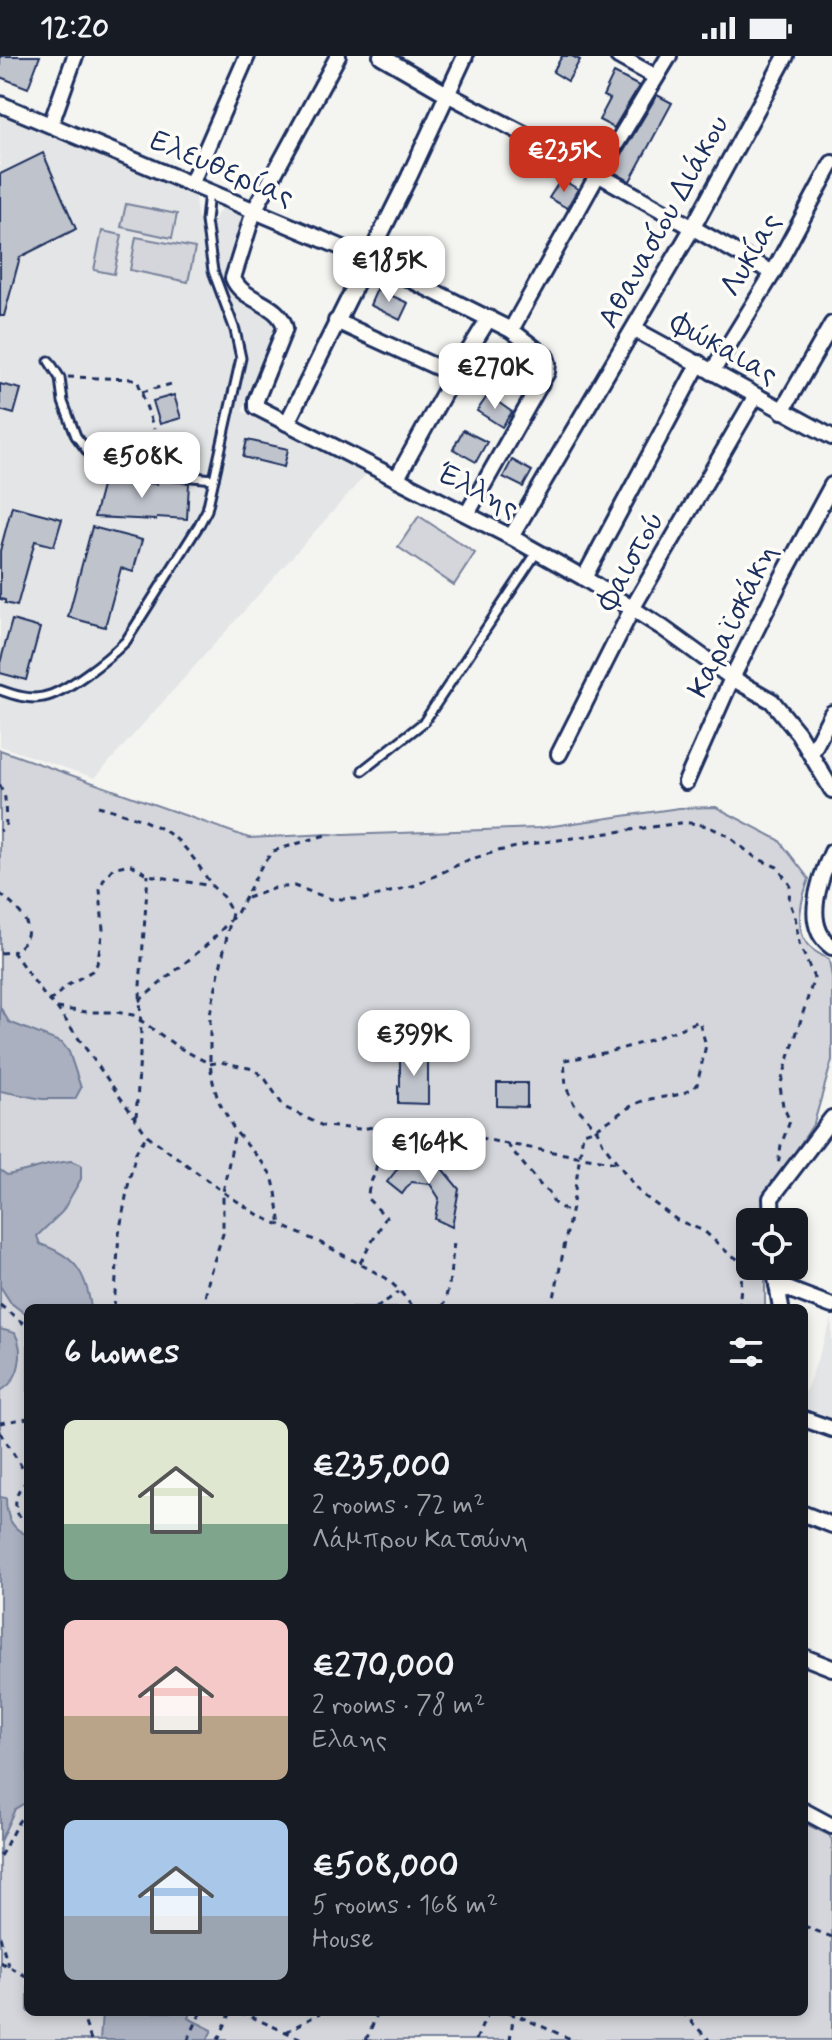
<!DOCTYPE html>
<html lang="en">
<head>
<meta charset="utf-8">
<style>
	:root { --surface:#171b24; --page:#20242c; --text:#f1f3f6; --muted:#9ea1a6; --accent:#c8321e }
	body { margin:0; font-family:Mynerve,sans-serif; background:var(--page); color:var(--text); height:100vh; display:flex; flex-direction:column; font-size:30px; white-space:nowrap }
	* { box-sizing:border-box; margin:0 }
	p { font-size:26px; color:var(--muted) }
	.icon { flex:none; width:44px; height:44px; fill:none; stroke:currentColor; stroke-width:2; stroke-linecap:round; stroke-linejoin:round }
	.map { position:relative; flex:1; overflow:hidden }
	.side { position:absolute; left:24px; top:1248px; width:784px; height:712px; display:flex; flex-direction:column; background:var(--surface); border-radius:12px; box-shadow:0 4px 12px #0003 }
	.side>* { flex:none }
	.fabs { position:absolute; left:736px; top:1152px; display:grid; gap:16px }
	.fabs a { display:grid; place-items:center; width:72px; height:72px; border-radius:12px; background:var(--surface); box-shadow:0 4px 12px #0003; font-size:40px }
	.price { position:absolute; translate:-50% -68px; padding:0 18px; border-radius:16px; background:#fff; color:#222; font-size:26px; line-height:52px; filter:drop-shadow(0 2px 4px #0008) }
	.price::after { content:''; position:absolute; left:50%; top:48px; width:24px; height:18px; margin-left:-12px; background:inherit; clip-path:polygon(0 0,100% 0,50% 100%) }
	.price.selected { background:var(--accent); color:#fff }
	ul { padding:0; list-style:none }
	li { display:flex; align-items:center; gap:24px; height:200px; padding:0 40px }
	li span { display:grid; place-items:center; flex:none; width:224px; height:160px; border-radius:12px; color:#555 }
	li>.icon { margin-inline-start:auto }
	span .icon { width:96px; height:96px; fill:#fffc; stroke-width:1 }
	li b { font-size:34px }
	h2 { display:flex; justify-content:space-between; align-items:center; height:96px; padding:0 40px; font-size:34px }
	.status { display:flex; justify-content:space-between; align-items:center; height:56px; padding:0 40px; background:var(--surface); direction:ltr }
	.status svg { height:22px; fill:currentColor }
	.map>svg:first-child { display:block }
	.built { fill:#e4e5e6 }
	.green { fill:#d4d6db; stroke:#78829c; stroke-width:2 }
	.water { fill:#aab0bf; stroke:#717c98; stroke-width:2 }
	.building { fill:#bfc3cc; stroke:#1b2f5e; stroke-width:2 }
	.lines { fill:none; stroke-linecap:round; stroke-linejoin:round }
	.lane-casing { stroke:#1b2f5e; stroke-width:13 }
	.street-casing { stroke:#1b2f5e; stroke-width:20 }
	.path { stroke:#1b2f5e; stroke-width:3; stroke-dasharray:6 6; stroke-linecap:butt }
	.lane { stroke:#fdfcf7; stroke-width:7 }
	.street { stroke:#fdfcf7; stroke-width:14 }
	.labels { text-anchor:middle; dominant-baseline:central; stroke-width:7; stroke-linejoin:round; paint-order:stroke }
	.street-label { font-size:30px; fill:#1b2f5e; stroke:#fdfcf7 }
</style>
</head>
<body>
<div class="status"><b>12:20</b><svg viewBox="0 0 49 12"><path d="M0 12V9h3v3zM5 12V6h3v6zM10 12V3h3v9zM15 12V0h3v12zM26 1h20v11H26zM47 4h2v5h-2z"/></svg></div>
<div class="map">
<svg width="832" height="1984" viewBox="0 0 832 1984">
	<rect width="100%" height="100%" fill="#f4f4f1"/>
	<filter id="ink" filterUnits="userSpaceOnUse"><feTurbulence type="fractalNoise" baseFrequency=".0125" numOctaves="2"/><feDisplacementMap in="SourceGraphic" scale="16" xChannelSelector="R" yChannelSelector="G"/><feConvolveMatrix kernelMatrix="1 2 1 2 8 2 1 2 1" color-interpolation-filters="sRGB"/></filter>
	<g filter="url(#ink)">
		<g class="built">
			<polygon points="0,56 194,137 198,163 213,166 223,149 244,159 245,168 225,222 230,233 276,263 277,271 277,278 242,355 368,416 95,722 0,690"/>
			<polygon points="832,1263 832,1362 804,1351 804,1340"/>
		</g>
		<g class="green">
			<polygon points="126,148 177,158 172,182 121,171"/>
			<polygon points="102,175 122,179 114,218 94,214"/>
			<polygon points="136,181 195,192 188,226 130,214"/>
			<polygon points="419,460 475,497 454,529 398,491"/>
			<path d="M0,694L249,782L329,778L343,779L539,772L679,752L716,751L779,784L809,823C802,841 794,871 807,888C812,895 822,899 829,904L832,921V1004L814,1067L765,1143V1166H750V1210H765V1252H28V1956H804V1767L829,1779L832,1784V1984H0Z"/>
		</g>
		<g class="water">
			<polygon points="0,951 9,966 62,987 69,996 81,1032 75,1043 42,1043 0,1035"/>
			<path d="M71,1105L81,1109V1123L62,1156L37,1180L40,1188C75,1200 86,1216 91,1252H28V1260L11,1247L0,1230V1114L7,1119C29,1115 49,1107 71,1105Z"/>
			<path d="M0,1273L15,1277C25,1296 20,1325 0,1335Z"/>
			<path d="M0,1441L6,1442C6,1460 11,1473 28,1479V1745L15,1753L0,1785Z"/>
			<polygon points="102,1956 191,1956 188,1962 212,1974 207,1984 100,1984"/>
		</g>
		<g class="building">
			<polygon points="0,0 40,0 28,32 0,21"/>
			<polygon points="562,0 572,0 580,4 568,25 553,16"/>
			<polygon points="614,17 639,30 614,72 599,64 610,43 603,40"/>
			<polygon points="657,39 672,47 630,125 612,115"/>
			<polygon points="43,97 76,173 20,201 4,260 0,260 0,118"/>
			<polygon points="561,123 578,133 567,152 549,142"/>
			<polygon points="377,233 408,247 400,264 370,249"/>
			<polygon points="0,328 21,333 14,358 0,354"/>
			<polygon points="174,339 181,362 160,368 153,345"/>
			<polygon points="488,339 512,356 502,371 477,355"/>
			<polygon points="463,374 487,386 476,406 453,393"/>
			<polygon points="247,384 288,393 284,411 243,401"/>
			<polygon points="512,404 532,415 523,431 503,421"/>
			<polygon points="105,419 135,426 157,428 157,424 189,427 187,463 157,461 156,464 94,461"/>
			<polygon points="12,450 62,463 54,490 35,485 17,550 5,547 5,544 0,543 0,495"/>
			<polygon points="92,471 142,484 133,516 121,512 105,571 68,561"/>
			<polygon points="12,564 40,572 26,624 0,617 0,607"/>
			<polygon points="400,996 428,996 428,1048 398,1047 398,1030 400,1030"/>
			<polygon points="497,1027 527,1027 527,1051 497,1050"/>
			<polygon points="403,1106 439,1109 459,1133 452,1171 435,1163 439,1142 430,1128 411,1126 402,1138 387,1126"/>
		</g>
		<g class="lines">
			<g class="lane-casing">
				<g id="lane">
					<polyline points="49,305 60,322 63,346 76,380 95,405 107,410 130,415 214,423 241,302 235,274 213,215 206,165 209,136"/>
					<path d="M0,634C14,639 29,644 43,641C66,637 109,602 126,585L199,469L207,454L214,423"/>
					<polyline points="363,714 424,666 537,496"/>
				</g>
			</g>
			<g class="street-casing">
				<g id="street">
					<path d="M338,0L254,155L233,222C242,246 280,246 285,272L256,344V351L511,481L584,522L663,572L732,622L772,645L798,677L832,734"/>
					<polyline points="381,0 447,38 555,94 773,217"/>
					<polyline points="618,0 656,21"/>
					<polyline points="0,48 367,202 511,274 546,301 548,307 547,316 467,458"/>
					<polyline points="51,68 75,0"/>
					<polyline points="191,128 247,0"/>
					<polyline points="336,265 454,319"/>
					<polyline points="634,273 832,381"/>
					<polyline points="511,274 598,118 669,0"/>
					<polyline points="712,316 773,217 832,107"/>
					<polyline points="782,355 832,268"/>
					<polyline points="287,367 409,121 465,0"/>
					<polyline points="397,422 454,319 489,262"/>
					<polyline points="511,481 693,171 786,0"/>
					<polyline points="584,522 699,307"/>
					<polyline points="559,698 632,553 755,341"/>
					<polyline points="811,698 832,657"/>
					<polyline points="686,726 732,622 783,520 832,429"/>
					<path d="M832,796C819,824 802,870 832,891"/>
					<polyline points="772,1166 771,1142 832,1062"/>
					<polyline points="774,1210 781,1252"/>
					<polyline points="777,1229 832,1250"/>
					<polyline points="804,1363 832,1373"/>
					<polyline points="804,1458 832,1469"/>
					<polyline points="804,1601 832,1612"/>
					<polyline points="804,1755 832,1770"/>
				</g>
			</g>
			<g class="path">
				<polyline points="68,321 135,323 138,326 154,373"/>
				<polyline points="142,336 175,327"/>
				<polyline points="0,729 5,742 6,771 0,775"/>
				<path d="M98,750C121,756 147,764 168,777C187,789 200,812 212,830"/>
				<path d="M0,838C21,855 43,875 13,896"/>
				<polyline points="247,842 275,832 294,830 331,843 364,843 416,829 468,804 498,795 530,788 680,767 691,767 707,770 725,778 756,802 777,811 790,829 789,845 795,860 799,887 814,922 780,1030 783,1050 790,1065 781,1089 778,1109"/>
				<polyline points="0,897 13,896 44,939 57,952 147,1079 223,1136 260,1160 321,1187 386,1222 400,1235 413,1252"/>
				<polyline points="139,945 209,887 237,857 262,809 273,795 329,778"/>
				<polyline points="49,946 68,929 92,915 97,908 103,874 100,833 104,823 113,812 125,809 132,809 148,819 212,830 223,841 232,857 210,958 210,1008 213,1026 218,1044 235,1075 262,1106 272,1120 276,1136 281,1170"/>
				<polyline points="57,952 86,956 116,956 133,959 178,991 210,1008 220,1006 254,1013 266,1024 284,1051 323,1070 361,1073 385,1069"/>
				<polyline points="136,1062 141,983 140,930 148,819"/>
				<polyline points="507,1088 542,1131 549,1136 554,1147 570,1157"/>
				<polyline points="751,1166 757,1151"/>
				<path d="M360,1207L386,1161L368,1143C368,1126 373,1126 376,1112C378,1101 378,1077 386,1068C391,1064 399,1065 405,1065L507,1088L617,1107"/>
				<polyline points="0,1249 28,1271"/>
				<polyline points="114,1252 119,1178 129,1125 136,1096 147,1079"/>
				<polyline points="203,1252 210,1217 223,1178 223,1136 235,1076"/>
				<polyline points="376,1252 399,1236"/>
				<polyline points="443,1252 449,1229 454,1186"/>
				<path d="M552,1252L574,1141L583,1077C606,1072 621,1052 643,1045C662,1039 681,1043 697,1029L706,989L699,965C651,985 615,997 564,1004L566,1031L574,1048L597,1074L604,1089L640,1137L677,1164L704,1175L727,1196L760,1218"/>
				<polyline points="739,1252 743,1207 750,1197"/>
				<polyline points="0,1367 28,1362"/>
				<polyline points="0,1376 28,1421"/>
				<path d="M28,1425C16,1433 14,1444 17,1458L28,1467"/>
				<path d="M0,1800C10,1785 14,1767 28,1755"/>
				<polyline points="804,1870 832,1881"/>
				<polyline points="0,1881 9,1912"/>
				<polyline points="0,1906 28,1921"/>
				<polyline points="81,1956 91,1984"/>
				<polyline points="240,1956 304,1984"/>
				<polyline points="509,1956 573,1984"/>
				<polyline points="682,1956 709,1984"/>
				<polyline points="286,1976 322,1956"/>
				<polyline points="188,1984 201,1956"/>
				<polyline points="218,1984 231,1956"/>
				<polyline points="366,1984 378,1956"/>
				<polyline points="476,1984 488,1956"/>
				<polyline points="510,1984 514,1956"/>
			</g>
			<use href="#lane" class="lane"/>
			<use href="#street" class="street"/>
		</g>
	</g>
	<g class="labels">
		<g class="street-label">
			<text transform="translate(222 113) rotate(23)">Ελευθερίας</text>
			<text transform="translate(664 166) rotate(-61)">Αθανασίου Διάκου</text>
			<text transform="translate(751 199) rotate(-60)">Λυκίας</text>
			<text transform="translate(724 293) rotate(29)">Φώκαιας</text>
			<text transform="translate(478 435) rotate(27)">Έλλης</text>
			<text transform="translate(631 505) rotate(-61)">Φαιστού</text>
			<text transform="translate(733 565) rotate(-64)">Καραϊσκάκη</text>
		</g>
	</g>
</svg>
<div class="fabs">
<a><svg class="icon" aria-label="locate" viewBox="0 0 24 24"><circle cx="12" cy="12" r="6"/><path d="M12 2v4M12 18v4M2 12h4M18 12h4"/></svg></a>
</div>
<b class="price selected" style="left:564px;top:138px">€235K</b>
<b class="price" style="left:389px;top:248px">€185K</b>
<b class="price" style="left:495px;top:355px">€270K</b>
<b class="price" style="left:142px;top:444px">€508K</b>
<b class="price" style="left:414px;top:1022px">€399K</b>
<b class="price" style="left:429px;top:1130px">€164K</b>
<section class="side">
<h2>6 homes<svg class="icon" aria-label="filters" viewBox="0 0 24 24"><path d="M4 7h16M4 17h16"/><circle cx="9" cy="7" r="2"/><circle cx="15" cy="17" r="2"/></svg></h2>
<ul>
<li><span style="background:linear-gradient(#dfe7d0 65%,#7fa58c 0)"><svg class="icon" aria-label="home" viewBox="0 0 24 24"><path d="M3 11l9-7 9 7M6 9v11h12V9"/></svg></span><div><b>€235,000</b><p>2 rooms · 72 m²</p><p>Λάμπρου Κατσώνη</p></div></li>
<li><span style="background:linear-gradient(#f6c9c9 60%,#b9a48a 0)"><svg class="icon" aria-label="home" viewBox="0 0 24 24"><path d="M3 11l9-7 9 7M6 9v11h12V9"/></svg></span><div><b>€270,000</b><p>2 rooms · 78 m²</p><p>Ελαης</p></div></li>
<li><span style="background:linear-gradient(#a9c7e8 60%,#9aa5b1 0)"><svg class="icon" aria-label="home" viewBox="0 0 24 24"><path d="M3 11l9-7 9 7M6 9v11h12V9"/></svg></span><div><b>€508,000</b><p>5 rooms · 168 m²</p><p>House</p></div></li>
</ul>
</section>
</div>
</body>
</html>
